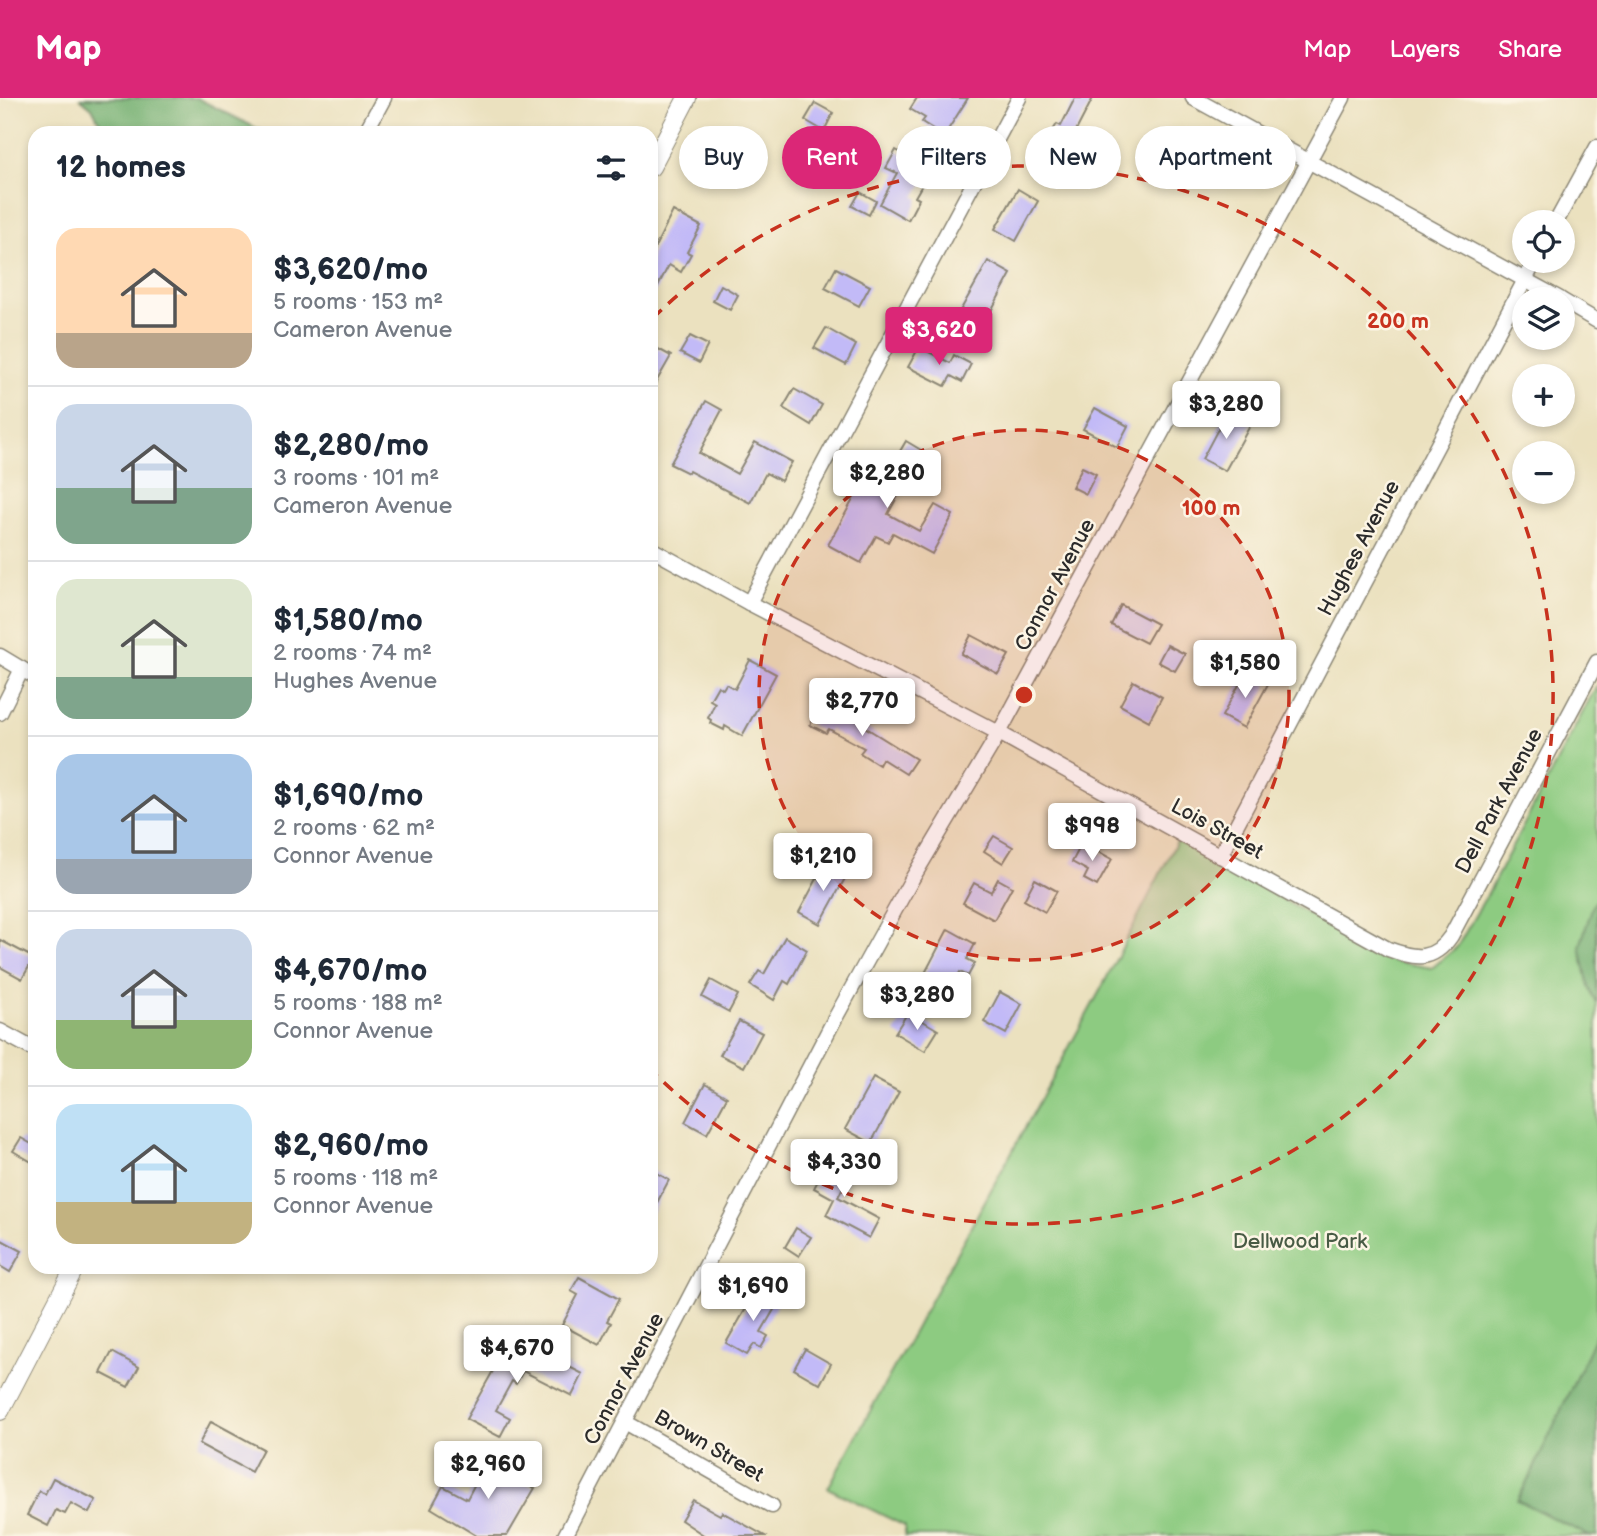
<!DOCTYPE html>
<html lang="en">
<head>
<meta charset="utf-8">
<style>
	:root { --surface:#fff; --page:#f2f2f3; --text:#1f2937; --muted:#747a83; --line:#e0e1e3; --accent:#db2777 }
	body { margin:0; font-family:"Balsamiq Sans",sans-serif; background:var(--page); color:var(--text); height:100vh; display:flex; flex-direction:column; font-size:26px; white-space:nowrap }
	* { box-sizing:border-box; margin:0 }
	p { font-size:23px; color:var(--muted) }
	.icon { flex:none; width:38px; height:38px; fill:none; stroke:currentColor; stroke-width:2; stroke-linecap:round; stroke-linejoin:round }
	.map { position:relative; flex:1; overflow:hidden }
	.sheet { position:absolute; left:28px; top:28px; width:630px; height:1148px; display:flex; flex-direction:column; background:var(--surface); border-radius:21px; box-shadow:0 4px 10px #0003 }
	.sheet>* { flex:none }
	.guide { position:absolute; left:679px; top:28px; width:665px; height:63px; display:flex; gap:14px }
	.fabs { position:absolute; left:1512px; top:112px; display:grid; gap:14px }
	.fabs a { display:grid; place-items:center; width:63px; height:63px; border-radius:50%; background:var(--surface); box-shadow:0 4px 10px #0003; font-size:35px }
	.price { position:absolute; translate:-50% -60px; padding:0 16px; border-radius:7px; background:#fff; color:#222; font-size:23px; line-height:46px; filter:drop-shadow(0 2px 4px #0008) }
	.price::after { content:''; position:absolute; left:50%; top:42px; width:21px; height:16px; margin-left:-10px; background:inherit; clip-path:polygon(0 0,100% 0,50% 100%) }
	.price.selected { background:var(--accent); color:#fff }
	ul { padding:0; list-style:none }
	li { display:flex; align-items:center; gap:21px; height:175px; padding:0 28px }
	li+li { border-top:2px solid var(--line) }
	li span { display:grid; place-items:center; flex:none; width:196px; height:140px; border-radius:21px; color:#555 }
	li>.icon { margin-inline-start:auto }
	span .icon { width:84px; height:84px; fill:#fffc; stroke-width:1 }
	li b { font-size:30px }
	h2 { display:flex; justify-content:space-between; align-items:center; height:84px; padding:0 28px; font-size:30px }
	.chip { padding:0 24px; border-radius:32px; background:var(--surface); box-shadow:0 4px 10px #0003; font-size:24px; line-height:63px }
	.chip.selected { background:var(--accent); color:#fff }
	header { display:flex; align-items:center; gap:42px; box-sizing:border-box; height:98px; padding:0 35px; background:var(--accent); color:#fff }
	header strong { font-size:33px }
	nav { display:flex; gap:38px; margin-inline-start:auto; font-size:24px }
	.map>svg:first-child { display:block }
	.green { fill:#8dcb81; stroke:#5c7b56; stroke-width:2 }
	.forest { fill:#72af6f; stroke:#4e6d4d; stroke-width:2 }
	.building { fill:#c2baf7 }
	.lines { fill:none; stroke-linecap:round; stroke-linejoin:round }
	.minor-casing { stroke:#8b8675; stroke-width:17 }
	.tertiary-casing { stroke:#8b8675; stroke-width:20 }
	.minor { stroke:#fff; stroke-width:14 }
	.tertiary { stroke:#fff; stroke-width:18 }
	.ring { fill:none; stroke:#c8321e; stroke-width:3.5; stroke-dasharray:12 9 }
	.labels { text-anchor:middle; dominant-baseline:central; stroke-width:5; stroke-linejoin:round; paint-order:stroke }
	.street-label { font-size:21px; fill:#2b2b2b; stroke:#fcf5e5 }
	.park-label { font-size:21px; fill:#485b45; stroke:#fcf5e5 }
	.centre { fill:#c8321e; stroke:#fcf5e5; stroke-width:3.5 }
	.ring-label { font-size:21px; text-anchor:middle; font-weight:bold; fill:#c8321e; stroke:#fcf5e5; stroke-width:5; stroke-linejoin:round; paint-order:stroke }
</style>
</head>
<body>
<header>
<strong>Map</strong>
<nav><a>Map</a><a>Layers</a><a>Share</a></nav>
</header>
<div class="map">
<svg width="1597" height="1438" viewBox="0 0 1597 1438">
	<rect width="100%" height="100%" fill="#fcf5e5"/>
	<filter id="ink" filterUnits="userSpaceOnUse"><feTurbulence type="fractalNoise" baseFrequency=".0143" numOctaves="2"/><feDisplacementMap in="SourceGraphic" scale="14" xChannelSelector="R" yChannelSelector="G"/><feConvolveMatrix kernelMatrix="1 2 1 2 8 2 1 2 1" color-interpolation-filters="sRGB"/></filter>
	<filter id="wash" filterUnits="userSpaceOnUse"><feTurbulence type="fractalNoise" baseFrequency=".00686" numOctaves="4" result="noise"/><feDisplacementMap in="SourceGraphic" scale="28" xChannelSelector="R" yChannelSelector="G"/><feGaussianBlur stdDeviation="1.57" result="paint"/><feColorMatrix in="noise" values="0 0 0 0 0 0 0 0 0 0 0 0 0 0 0 0 0 1.4 0 .05"/><feComposite in="paint" operator="in"/></filter>
	<g filter="url(#wash)">
		<rect width="100%" height="100%" fill="#ebe1bf"/>
		<polygon class="green" points="1597,587 1597,1438 905,1438 905,1428 828,1390 1102,889 1177,743 1393,863 1432,870 1457,849 1488,795"/>
		<g class="forest">
			<polygon points="80,0 197,0 266,35 105,35 92,10"/>
			<polygon points="1597,801 1597,906 1589,889 1580,848 1593,807"/>
			<polygon points="1597,1234 1597,1438 1589,1438 1517,1402 1531,1377"/>
		</g>
		<g id="blocks">
			<g class="building">
				<polygon points="917,0 968,0 944,38 922,24 925,20 910,11"/>
				<polygon points="1075,0 1093,0 1052,79 1030,67 1047,35 1050,37 1057,26 1061,28"/>
				<polygon points="815,5 833,15 824,33 805,22"/>
				<polygon points="713,36 732,47 727,57 735,61 727,75 700,60"/>
				<polygon points="896,52 905,57 908,52 934,66 915,99 919,101 908,122 880,106 897,75 886,70"/>
				<polygon points="1018,91 1038,103 1016,143 995,131"/>
				<polygon points="860,94 876,103 869,117 852,108"/>
				<polygon points="673,113 701,128 687,154 691,156 681,174 669,167 651,201 651,157"/>
				<polygon points="988,163 1011,176 984,226 960,213"/>
				<polygon points="836,170 870,188 859,208 825,190"/>
				<polygon points="721,187 738,197 730,212 713,203"/>
				<polygon points="826,230 856,247 846,267 814,250"/>
				<polygon points="690,238 708,247 699,265 680,255"/>
				<polygon points="651,247 671,258 651,293"/>
				<polygon points="919,249 950,265 954,257 971,266 962,284 951,278 945,288 908,269"/>
				<polygon points="794,291 822,307 811,327 783,310"/>
				<polygon points="706,303 722,312 699,355 737,376 755,344 792,364 781,383 766,375 750,405 689,373 688,375 670,366"/>
				<polygon points="1095,310 1128,328 1117,349 1083,331"/>
				<polygon points="1227,314 1251,326 1225,373 1202,361"/>
				<polygon points="906,343 931,358 916,383 908,379 888,416 919,433 935,407 953,417 932,456 893,435 888,444 876,438 861,465 828,447 871,369 886,377"/>
				<polygon points="1082,369 1096,376 1086,396 1072,389"/>
				<polygon points="1121,507 1157,526 1146,545 1111,527"/>
				<polygon points="971,537 1009,557 998,576 961,556"/>
				<polygon points="1167,547 1185,556 1175,573 1158,564"/>
				<polygon points="750,562 776,576 742,638 725,628 724,632 710,625 711,622 708,620 715,605 710,602 718,588 723,591 726,586 735,591"/>
				<polygon points="1246,574 1268,586 1244,630 1222,618"/>
				<polygon points="1133,583 1162,599 1149,623 1120,607"/>
				<polygon points="822,604 861,625 860,626 916,661 906,676 882,661 879,667 860,655 864,650 829,631 826,635 810,627"/>
				<polygon points="994,738 1013,749 1003,765 984,753"/>
				<polygon points="1082,745 1112,761 1097,788 1084,781 1088,773 1072,764"/>
				<polygon points="826,764 848,775 820,826 799,814"/>
				<polygon points="998,781 1012,789 994,822 963,805 974,785 991,794"/>
				<polygon points="1035,781 1057,793 1045,814 1024,802"/>
				<polygon points="948,831 975,846 967,861 975,865 968,878 960,874 952,889 925,875"/>
				<polygon points="785,839 807,852 789,886 784,883 774,902 750,887 759,873 764,876"/>
				<polygon points="0,842 34,860 22,881 0,869"/>
				<polygon points="711,882 738,897 729,914 702,899"/>
				<polygon points="1000,894 1022,906 1006,936 984,924"/>
				<polygon points="908,914 938,932 925,953 895,935"/>
				<polygon points="739,923 762,935 744,969 720,957"/>
				<polygon points="873,980 899,994 871,1045 845,1031"/>
				<polygon points="705,986 727,999 707,1036 685,1024"/>
				<polygon points="21,1040 35,1048 35,1066 13,1053"/>
				<polygon points="831,1058 853,1070 838,1099 879,1121 869,1140 826,1117 834,1101 814,1090"/>
				<polygon points="651,1072 669,1082 651,1116"/>
				<polygon points="796,1130 811,1139 799,1158 785,1149"/>
				<polygon points="0,1141 22,1153 10,1174 0,1168"/>
				<polygon points="579,1179 619,1201 607,1223 611,1225 599,1247 562,1227 578,1197 571,1193"/>
				<polygon points="758,1190 779,1203 761,1234 768,1238 761,1250 754,1246 747,1257 726,1245"/>
				<polygon points="510,1248 542,1265 546,1257 583,1276 572,1298 523,1273 516,1286 512,1283 496,1312 510,1320 500,1339 466,1321 493,1273 489,1271 495,1258 502,1262"/>
				<polygon points="805,1251 831,1266 820,1286 794,1271"/>
				<polygon points="112,1254 139,1269 128,1289 101,1275"/>
				<polygon points="211,1323 263,1351 251,1374 199,1346"/>
				<polygon points="507,1354 524,1364 515,1379 535,1390 507,1438 477,1438 431,1410 443,1388 467,1401 482,1372 486,1375 491,1366 498,1370"/>
				<polygon points="53,1380 96,1402 89,1415 71,1405 65,1416 56,1412 48,1428 27,1417 39,1393 45,1396"/>
				<polygon points="693,1402 720,1417 722,1414 765,1438 705,1438 681,1422"/>
			</g>
		</g>
	</g>
	<g filter="url(#ink)">
		<use href="#blocks" fill-opacity="0" stroke="#8b8675" stroke-width="2"/>
		<g class="lines">
			<g class="minor-casing">
				<g id="minor">
					<polyline points="1193,0 1560,201"/>
					<polyline points="365,35 384,0"/>
					<polyline points="1556,124 1597,49"/>
					<polyline points="1563,203 1597,223"/>
					<path d="M651,451L749,505L999,635L1388,851C1415,861 1433,864 1451,838L1597,564"/>
					<polyline points="749,505 1019,0"/>
					<polyline points="0,558 35,579"/>
					<polyline points="0,615 22,571"/>
					<polyline points="1220,758 1535,163"/>
					<polyline points="0,933 35,952"/>
					<polyline points="625,1324 772,1408"/>
					<polyline points="565,1438 832,926 912,781 999,635 1343,0"/>
				</g>
			</g>
			<g class="tertiary-casing">
				<g id="tertiary">
					<polyline points="651,69 687,0"/>
					<polyline points="0,1313 75,1169"/>
				</g>
			</g>
			<use href="#minor" class="minor"/>
			<use href="#tertiary" class="tertiary"/>
		</g>
	</g>
	<circle cx="1024" cy="597" r="265" fill="#c8321e" fill-opacity=".12"/>
	<g class="ring">
		<circle cx="1024" cy="597" r="265"/>
		<path d="M653 220A529 529 0 1 1 653 974"/>
	</g>
	<g class="labels">
		<g class="street-label">
			<text transform="translate(1359 450) rotate(-62)">Hughes Avenue</text>
			<text transform="translate(1055 487) rotate(-62)">Connor Avenue</text>
			<text transform="translate(1499 703) rotate(-62)">Dell Park Avenue</text>
			<text transform="translate(1217 731) rotate(29)">Lois Street</text>
			<text transform="translate(624 1281) rotate(-62)">Connor Avenue</text>
			<text transform="translate(709 1348) rotate(30)">Brown Street</text>
		</g>
		<g class="park-label">
			<text x="1300" y="1143">Dellwood Park</text>
		</g>
	</g>
	<circle cx="1024" cy="597" r="10" class="centre"/>
	<g class="ring-label">
		<text x="1398" y="230">200 m</text>
		<text x="1211" y="417">100 m</text>
	</g>
</svg>
<div class="fabs">
<a><svg class="icon" aria-label="locate" viewBox="0 0 24 24"><circle cx="12" cy="12" r="6"/><path d="M12 2v4M12 18v4M2 12h4M18 12h4"/></svg></a>
<a><svg class="icon" aria-label="layers" viewBox="0 0 24 24"><path d="M12 4l9 5-9 5-9-5zM3 14l9 5 9-5"/></svg></a>
<a>+</a>
<a>−</a>
</div>
<b class="price selected" style="left:939px;top:269px">$3,620</b>
<b class="price" style="left:1226px;top:343px">$3,280</b>
<b class="price" style="left:887px;top:412px">$2,280</b>
<b class="price" style="left:1245px;top:602px">$1,580</b>
<b class="price" style="left:862px;top:640px">$2,770</b>
<b class="price" style="left:1092px;top:765px">$998</b>
<b class="price" style="left:823px;top:795px">$1,210</b>
<b class="price" style="left:917px;top:934px">$3,280</b>
<b class="price" style="left:844px;top:1101px">$4,330</b>
<b class="price" style="left:753px;top:1225px">$1,690</b>
<b class="price" style="left:517px;top:1287px">$4,670</b>
<b class="price" style="left:488px;top:1403px">$2,960</b>
<div class="guide">
<a class="chip">Buy</a>
<a class="chip selected">Rent</a>
<a class="chip">Filters</a>
<a class="chip">New</a>
<a class="chip">Apartment</a>
</div>
<section class="sheet">
<h2>12 homes<svg class="icon" aria-label="filters" viewBox="0 0 24 24"><path d="M4 7h16M4 17h16"/><circle cx="9" cy="7" r="2"/><circle cx="15" cy="17" r="2"/></svg></h2>
<ul>
<li><span style="background:linear-gradient(#ffd9b3 75%,#b9a48a 0)"><svg class="icon" aria-label="home" viewBox="0 0 24 24"><path d="M3 11l9-7 9 7M6 9v11h12V9"/></svg></span><div><b>$3,620/mo</b><p>5 rooms · 153 m²</p><p>Cameron Avenue</p></div></li>
<li><span style="background:linear-gradient(#c9d6e8 60%,#7fa58c 0)"><svg class="icon" aria-label="home" viewBox="0 0 24 24"><path d="M3 11l9-7 9 7M6 9v11h12V9"/></svg></span><div><b>$2,280/mo</b><p>3 rooms · 101 m²</p><p>Cameron Avenue</p></div></li>
<li><span style="background:linear-gradient(#dfe7d0 70%,#7fa58c 0)"><svg class="icon" aria-label="home" viewBox="0 0 24 24"><path d="M3 11l9-7 9 7M6 9v11h12V9"/></svg></span><div><b>$1,580/mo</b><p>2 rooms · 74 m²</p><p>Hughes Avenue</p></div></li>
<li><span style="background:linear-gradient(#a9c7e8 75%,#9aa5b1 0)"><svg class="icon" aria-label="home" viewBox="0 0 24 24"><path d="M3 11l9-7 9 7M6 9v11h12V9"/></svg></span><div><b>$1,690/mo</b><p>2 rooms · 62 m²</p><p>Connor Avenue</p></div></li>
<li><span style="background:linear-gradient(#c9d6e8 65%,#8fb573 0)"><svg class="icon" aria-label="home" viewBox="0 0 24 24"><path d="M3 11l9-7 9 7M6 9v11h12V9"/></svg></span><div><b>$4,670/mo</b><p>5 rooms · 188 m²</p><p>Connor Avenue</p></div></li>
<li><span style="background:linear-gradient(#bfe0f5 70%,#c2b280 0)"><svg class="icon" aria-label="home" viewBox="0 0 24 24"><path d="M3 11l9-7 9 7M6 9v11h12V9"/></svg></span><div><b>$2,960/mo</b><p>5 rooms · 118 m²</p><p>Connor Avenue</p></div></li>
</ul>
</section>
</div>
</body>
</html>
